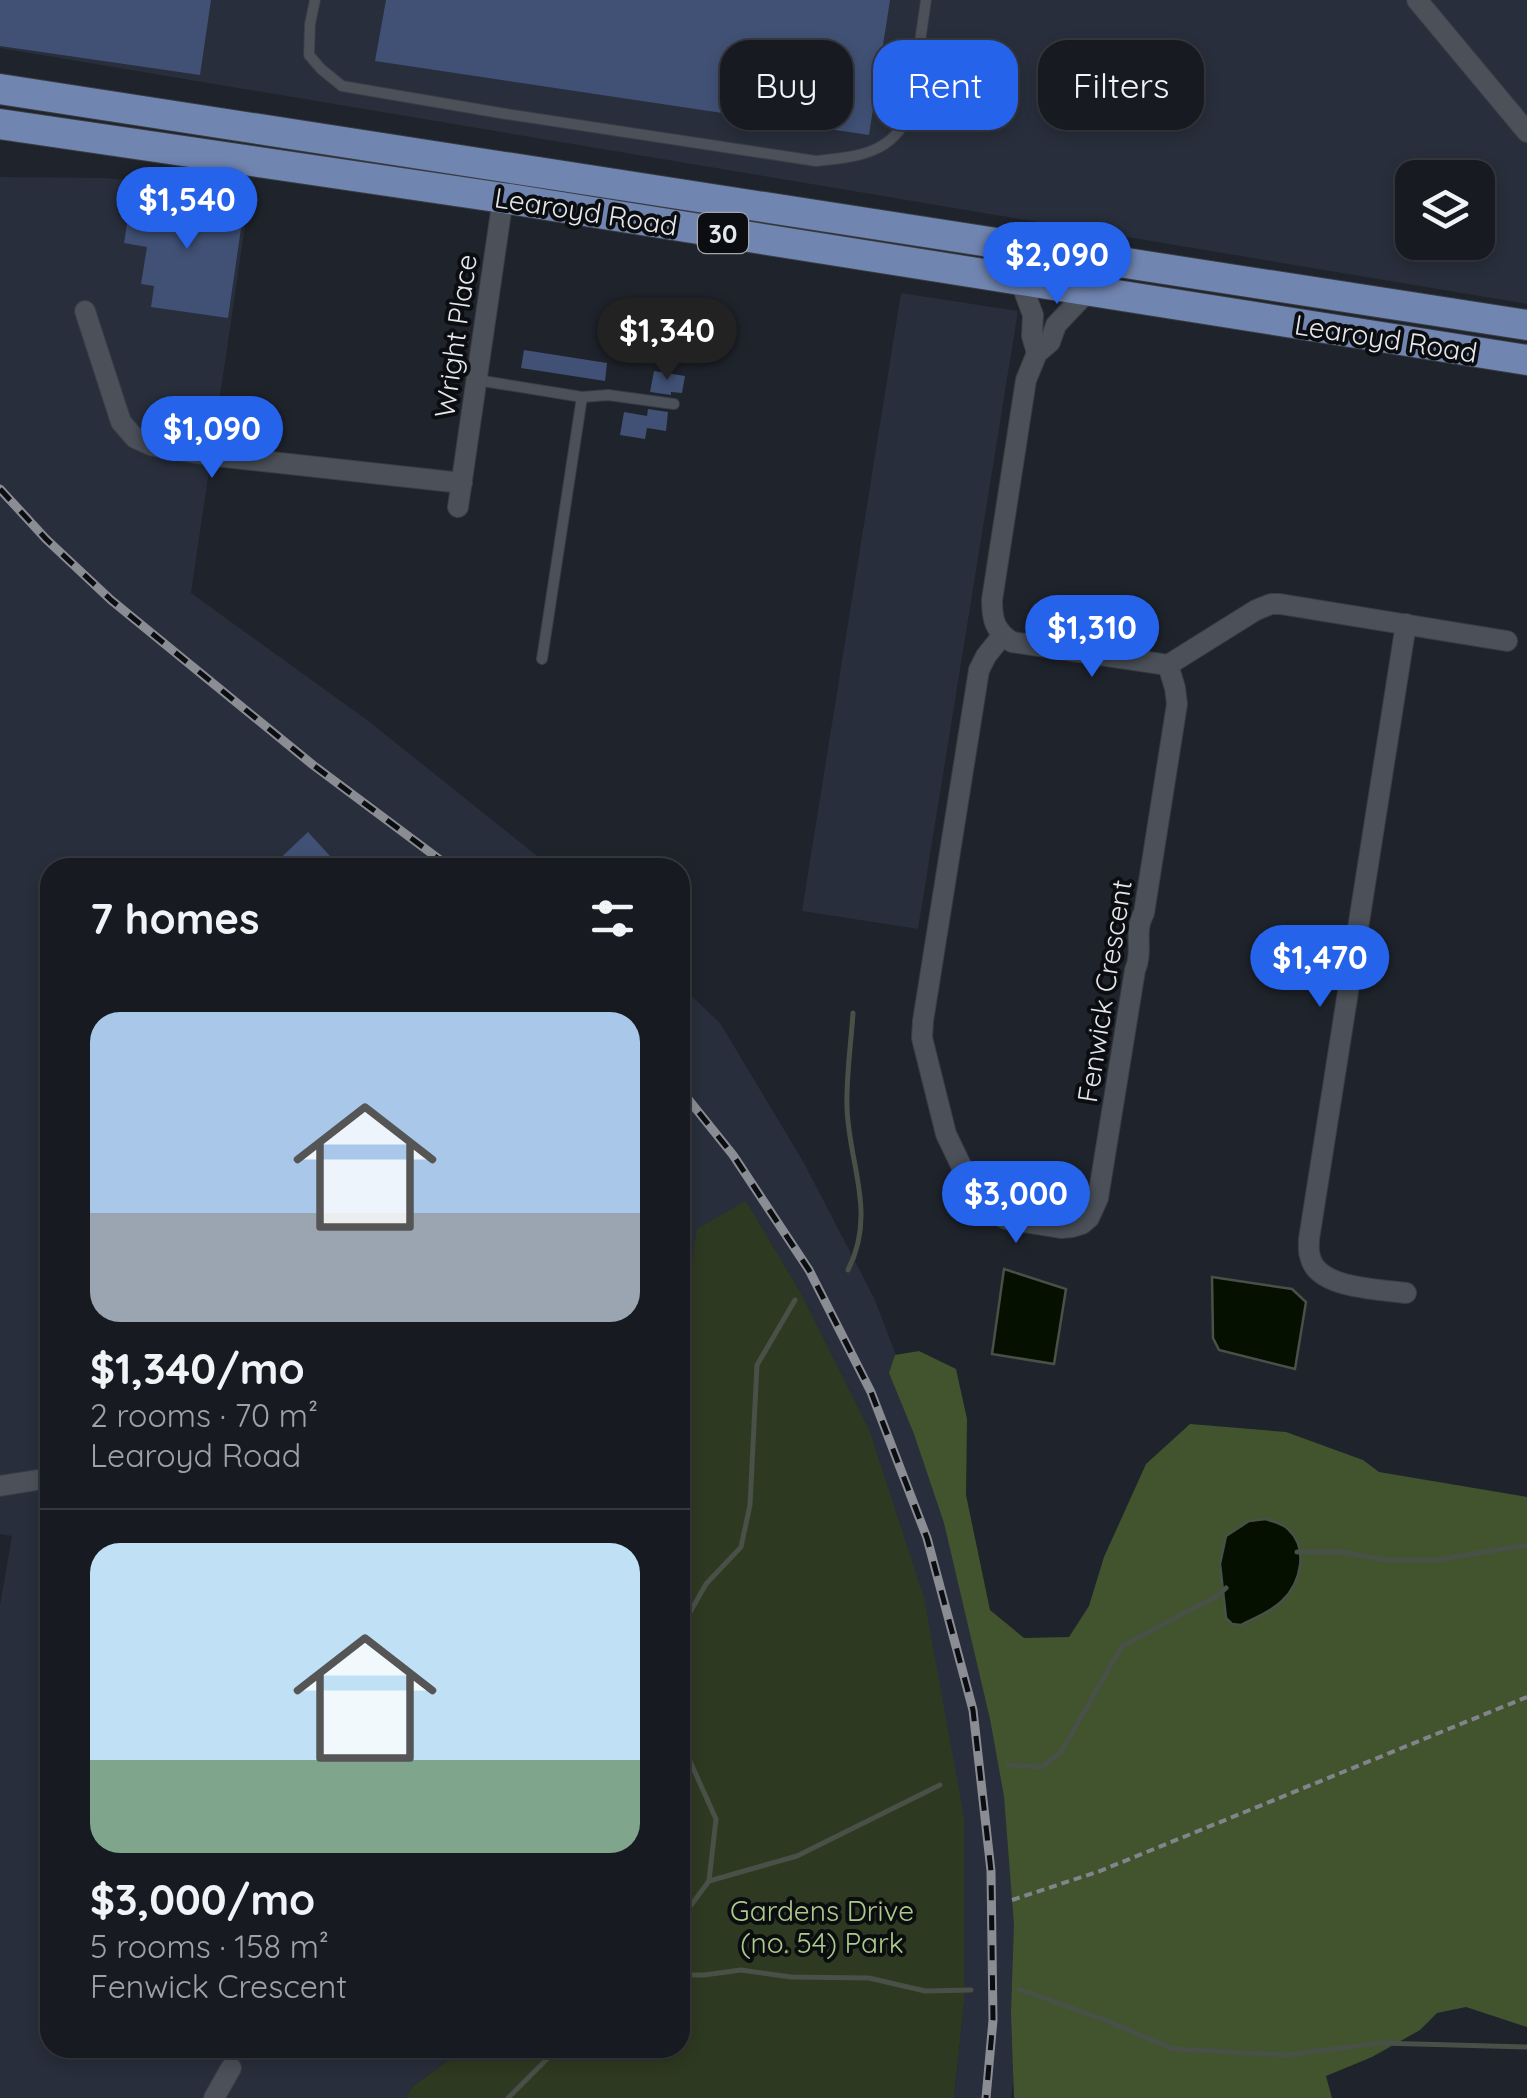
<!DOCTYPE html>
<html lang="en">
<head>
<meta charset="utf-8">
<style>
	:root { --surface:#171a20; --page:#202329; --text:#f1f3f6; --muted:#9ea1a5; --line:#36383e; --accent:#2563eb }
	body { margin:0; font-family:Quicksand,sans-serif; background:var(--page); color:var(--text); height:100vh; display:flex; flex-direction:column; font-size:38px; white-space:nowrap }
	* { box-sizing:border-box; margin:0 }
	p { font-size:32px; color:var(--muted) }
	.icon { flex:none; width:55px; height:55px; fill:none; stroke:currentColor; stroke-width:2; stroke-linecap:round; stroke-linejoin:round }
	.map { position:relative; flex:1; overflow:hidden }
	.side { position:absolute; left:40px; top:858px; width:650px; height:1200px; display:flex; flex-direction:column; background:var(--surface); border-radius:30px; box-shadow:0 5px 15px #0003,0 0 0 2px var(--line) }
	.side>* { flex:none }
	.banner { position:absolute; left:720px; top:40px; width:655px; height:90px; display:flex; gap:20px }
	.controls { position:absolute; left:1395px; top:160px; display:grid; gap:20px }
	.controls a { display:grid; place-items:center; width:100px; height:100px; border-radius:20px; background:var(--surface); box-shadow:0 5px 15px #0003,0 0 0 2px var(--line); font-size:50px }
	.price { position:absolute; translate:-50% -85px; padding:0 22px; border-radius:35px; background:var(--accent); color:#fff; font-size:32px; line-height:65px; filter:drop-shadow(0 2px 5px #0008) }
	.price::after { content:''; position:absolute; left:50%; top:60px; width:30px; height:22px; margin-left:-15px; background:inherit; clip-path:polygon(0 0,100% 0,50% 100%) }
	.price.current { background:#222; color:#fff }
	ul { padding:0; list-style:none }
	li { display:grid; align-content:center; gap:20px; height:530px; padding:0 50px }
	li+li { border-top:2px solid var(--line) }
	li span { display:grid; place-items:center; height:310px; border-radius:30px; color:#555 }
	li>.icon { margin-inline-start:auto }
	span .icon { width:180px; height:180px; fill:#fffc; stroke-width:1 }
	li b { font-size:42px }
	h2 { display:flex; justify-content:space-between; align-items:center; height:120px; padding:0 50px; font-size:42px }
	.chip { padding:0 35px; border-radius:30px; background:var(--surface); box-shadow:0 5px 15px #0003,0 0 0 2px var(--line); font-size:35px; line-height:90px }
	.chip.current { background:var(--accent); color:#fff }
	.map>svg:first-child { display:block }
	.built { fill:#282e3b; fill-rule:evenodd }
	.green { fill:#2e3921 }
	.forest { fill:#42542e }
	.water { fill:#051000; stroke:#485047; stroke-width:2.5 }
	.lines { fill:none; stroke-linecap:round; stroke-linejoin:round }
	.stream { stroke:#485047; stroke-width:5 }
	.building { fill:#405175 }
	.lane-casing { stroke:#393d44; stroke-width:12 }
	.street-casing { stroke:#393d44; stroke-width:22 }
	.primary-casing { stroke:#393d44; stroke-width:32 }
	.path { stroke:#81848b; stroke-width:4; stroke-dasharray:8 5; stroke-linecap:butt }
	.lane { stroke:#4b5059; stroke-width:10 }
	.street { stroke:#4b5059; stroke-width:20 }
	.primary { stroke:#7085b0; stroke-width:30 }
	.rail-casing { stroke:#8a8d93; stroke-width:9 }
	.rail { stroke:#0b0d10; stroke-width:5; stroke-dasharray:15; stroke-linecap:butt }
	.labels { text-anchor:middle; dominant-baseline:central; stroke-width:8; stroke-linejoin:round; paint-order:stroke }
	.shield { fill:#0b0d10; stroke:#a3a6aa; stroke-width:2.5 }
	.shield-label { font-size:25px; font-weight:bold; fill:#e4e7ec }
	.street-label { font-size:28px; fill:#e4e7ec; stroke:#0b0d10 }
	.park-label { font-size:28px; fill:#accb8a; stroke:#0b0d10 }
</style>
</head>
<body>
<div class="map">
<svg width="1527" height="2098" viewBox="0 0 1527 2098">
	<rect width="100%" height="100%" fill="#1f232b"/>
	<g class="built">
		<path d="M0,0H1527V304L0,48ZM1412,178H1478V242H1412Z"/>
		<polygon points="0,177 105,178 250,192 191,593 367,720 551,867 50,868 50,2048 466,2048 413,2086 406,2098 0,2098 0,1605 12,1536 0,1534"/>
		<polygon points="901,293 1018,311 918,929 802,911"/>
		<polygon points="680,985 720,1023 804,1163 874,1298 927,1435 1025,1824 1021,2020 1011,2098 954,2098 964,2003 964,1817 869,1429 801,1293 746,1201 680,1339"/>
	</g>
	<polygon class="green" points="746,1201 801,1293 869,1429 924,1598 964,1817 964,2003 954,2098 406,2098 413,2086 466,2048 680,2048 680,1339 697,1229"/>
	<polygon class="forest" points="919,1351 956,1369 967,1419 966,1495 990,1610 1024,1638 1069,1637 1089,1606 1104,1557 1146,1464 1190,1424 1286,1432 1363,1460 1379,1472 1527,1497 1527,2027 1466,2007 1437,2013 1420,2030 1372,2057 1326,2076 1332,2098 1014,2098 1011,2013 1014,1925 1004,1796 990,1719 944,1523 914,1434 889,1373 895,1355"/>
	<g class="water">
		<polygon points="1004,1269 1066,1289 1054,1364 992,1354"/>
		<polygon points="1212,1277 1292,1289 1306,1302 1295,1369 1219,1350 1213,1338"/>
		<path d="M1266,1519C1273,1522 1282,1523 1288,1529C1309,1548 1301,1583 1282,1601C1271,1612 1254,1618 1241,1625L1232,1624L1226,1618L1220,1564L1226,1536L1249,1521Z"/>
	</g>
	<g class="lines">
		<g class="stream">
			<path d="M848,1270C877,1213 849,1165 847,1108C846,1077 851,1044 853,1013"/>
			<polyline points="1297,1552 1341,1552 1386,1560 1436,1560 1527,1545"/>
			<polyline points="680,1630 706,1584 741,1547 750,1505 757,1365 795,1300"/>
			<polyline points="680,1739 716,1819 709,1881"/>
			<polyline points="1008,1765 1042,1767 1061,1752 1122,1646 1217,1596 1226,1588"/>
			<polyline points="680,1920 709,1881 797,1856 940,1785"/>
			<polyline points="680,1975 704,1975 741,1970 791,1977 869,1978 925,1991 971,1990"/>
			<polyline points="1019,1989 1105,2020 1173,2049 1287,2055 1380,2043 1527,2047"/>
			<polyline points="508,2098 558,2048"/>
		</g>
	</g>
	<g class="building">
		<polygon points="0,0 211,0 200,75 0,46"/>
		<polygon points="386,0 890,0 869,135 375,61"/>
		<polygon points="132,192 244,208 228,318 151,307 154,286 141,284 147,247 124,243"/>
		<polygon points="524,350 607,363 605,381 521,368"/>
		<polygon points="654,371 685,376 682,393 671,392 671,395 650,392"/>
		<polygon points="648,409 668,412 666,431 647,428 645,439 620,435 624,412 647,416"/>
		<polygon points="308,832 341,868 270,868"/>
	</g>
	<g class="lines">
		<g class="lane-casing">
			<g id="lane">
				<path d="M315,0L310,24L309,55L321,69L342,86L506,114L816,161C856,157 894,154 910,111L926,0"/>
				<polyline points="477,380 582,397 542,659"/>
				<polyline points="582,397 608,395 674,404"/>
			</g>
		</g>
		<g class="street-casing">
			<g id="street">
				<polyline points="1417,0 1527,132"/>
				<polyline points="1020,280 1033,315 1032,336 1037,353"/>
				<path d="M1088,291L1056,325L1050,342L1037,353L1026,380L992,600C992,620 995,631 1012,642L1168,665L1256,610L1271,604H1280L1507,641"/>
				<polyline points="85,311 121,422 135,438 153,446 207,455 462,483"/>
				<polyline points="458,507 503,198"/>
				<path d="M1406,624L1309,1239C1309,1245 1308,1251 1310,1256C1316,1289 1379,1289 1406,1293"/>
				<path d="M1002,636L986,656L979,670L923,1021L922,1038L946,1134L978,1201L986,1209L1006,1219L1061,1228L1072,1227L1082,1224L1089,1218L1098,1198L1135,970C1144,951 1133,931 1144,913L1177,704L1175,688L1168,665"/>
				<polyline points="0,1486 50,1478"/>
				<polyline points="214,2098 231,2068"/>
			</g>
		</g>
		<g class="primary-casing">
			<g id="primary">
				<polyline points="0,89 1527,325"/>
				<polyline points="0,124 503,198 1527,360"/>
			</g>
		</g>
		<polyline class="path" points="1012,1900 1100,1871 1527,1697"/>
		<use href="#lane" class="lane"/>
		<use href="#street" class="street"/>
		<use href="#primary" class="primary"/>
		<g class="rail-casing">
			<g id="rail">
				<polyline points="0,489 46,539 111,600 313,765 451,868"/>
				<polyline points="680,1089 733,1155 809,1270 871,1392 927,1538 973,1710 991,1871 993,2020 986,2098"/>
			</g>
		</g>
		<use href="#rail" class="rail"/>
	</g>
	<g class="labels">
		<rect class="shield" x="698" y="213" width="50" height="40" rx="8"/>
		<g class="shield-label">
			<text x="723" y="233">30</text>
		</g>
		<g class="street-label">
			<text transform="translate(586 211) rotate(9)">Learoyd Road</text>
			<text transform="translate(455 336) rotate(-82)">Wright Place</text>
			<text transform="translate(1386 338) rotate(9)">Learoyd Road</text>
			<text transform="translate(1104 991) rotate(-81)">Fenwick Crescent</text>
		</g>
		<g class="park-label">
			<text x="822" y="1910">Gardens Drive<tspan x="822" dy="32">(no. 54) Park</tspan></text>
		</g>
	</g>
</svg>
<div class="controls">
<a><svg class="icon" aria-label="layers" viewBox="0 0 24 24"><path d="M12 4l9 5-9 5-9-5zM3 14l9 5 9-5"/></svg></a>
</div>
<b class="price" style="left:187px;top:252px">$1,540</b>
<b class="price" style="left:1057px;top:307px">$2,090</b>
<b class="price current" style="left:667px;top:383px">$1,340</b>
<b class="price" style="left:212px;top:481px">$1,090</b>
<b class="price" style="left:1092px;top:680px">$1,310</b>
<b class="price" style="left:1320px;top:1010px">$1,470</b>
<b class="price" style="left:1016px;top:1246px">$3,000</b>
<div class="banner">
<a class="chip">Buy</a>
<a class="chip current">Rent</a>
<a class="chip">Filters</a>
</div>
<section class="side">
<h2>7 homes<svg class="icon" aria-label="filters" viewBox="0 0 24 24"><path d="M4 7h16M4 17h16"/><circle cx="9" cy="7" r="2"/><circle cx="15" cy="17" r="2"/></svg></h2>
<ul>
<li><span style="background:linear-gradient(#a9c7e8 65%,#9aa5b1 0)"><svg class="icon" aria-label="home" viewBox="0 0 24 24"><path d="M3 11l9-7 9 7M6 9v11h12V9"/></svg></span><div><b>$1,340/mo</b><p>2 rooms · 70 m²</p><p>Learoyd Road</p></div></li>
<li><span style="background:linear-gradient(#bfe0f5 70%,#7fa58c 0)"><svg class="icon" aria-label="home" viewBox="0 0 24 24"><path d="M3 11l9-7 9 7M6 9v11h12V9"/></svg></span><div><b>$3,000/mo</b><p>5 rooms · 158 m²</p><p>Fenwick Crescent</p></div></li>
</ul>
</section>
</div>
</body>
</html>
